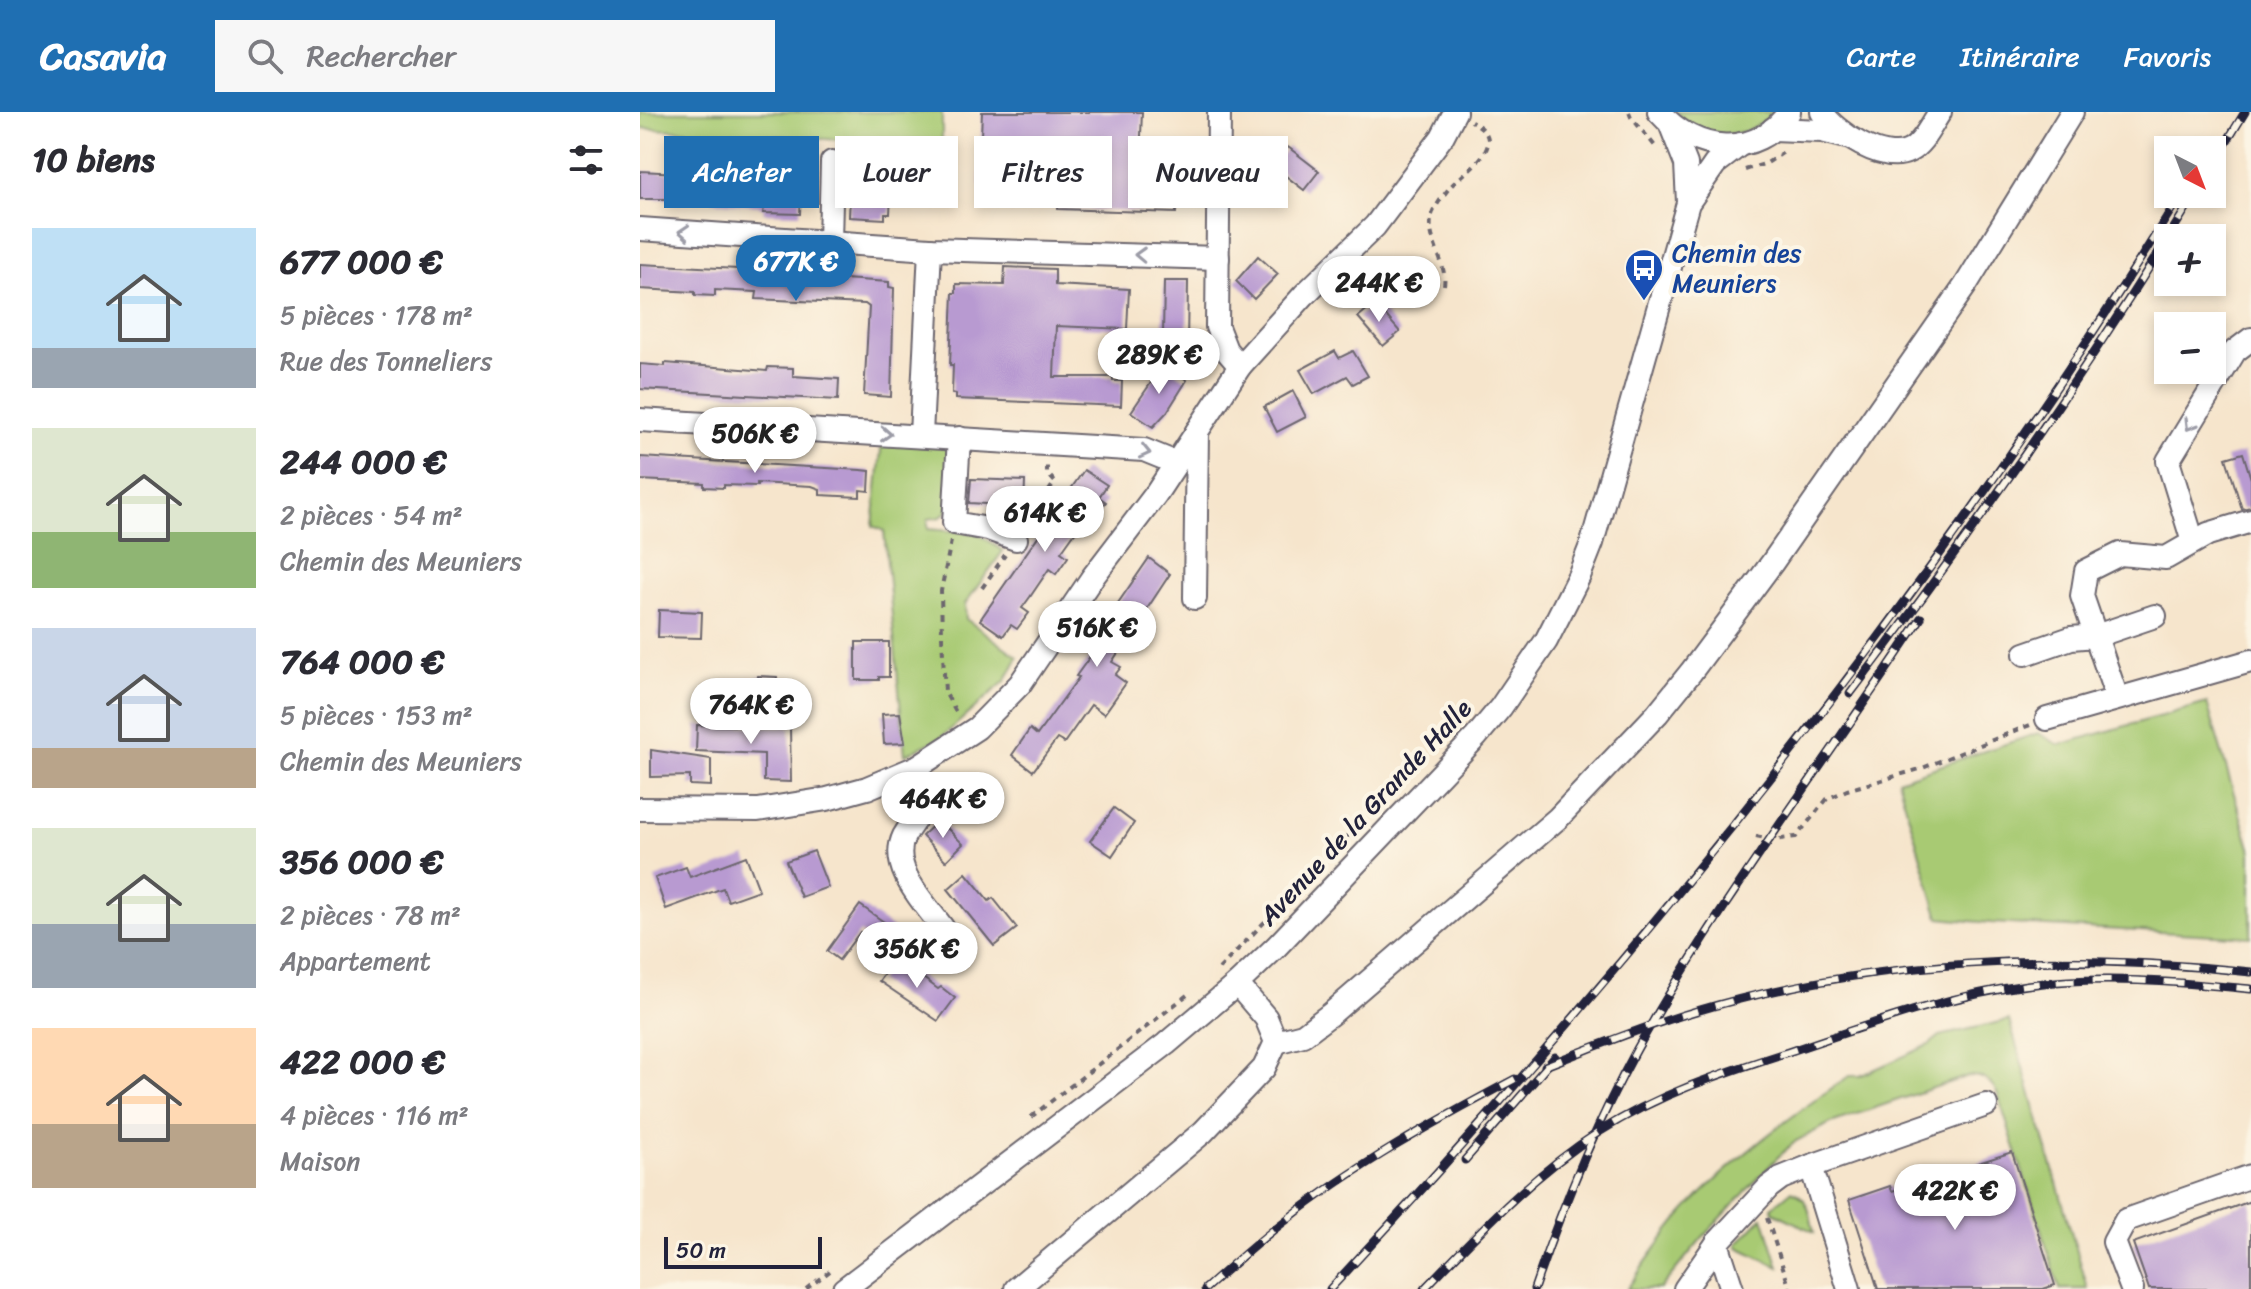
<!DOCTYPE html>
<html lang="fr">
<head>
<meta charset="utf-8">
<style>
	:root { --surface:#fff; --page:#f7f7f7; --text:#2b2b33; --muted:#7c7c81; --accent:#1f6fb2 }
	body { margin:0; font-family:Sriracha,sans-serif; background:var(--page); color:var(--text); height:100vh; display:flex; flex-direction:column; font-size:30px; white-space:nowrap }
	* { box-sizing:border-box; margin:0 }
	p { font-size:26px; color:var(--muted) }
	.icon { flex:none; width:44px; height:44px; fill:none; stroke:currentColor; stroke-width:2; stroke-linecap:round; stroke-linejoin:round }
	.map { position:relative; flex:1; overflow:hidden }
	.details { display:flex; flex-direction:column; background:var(--surface); width:640px }
	.details>* { flex:none }
	.banner { position:absolute; left:24px; top:24px; width:760px; height:72px; display:flex; gap:16px }
	.needle { width:52px; rotate:138deg }
	.fabs { position:absolute; left:1514px; top:24px; display:grid; gap:16px }
	.fabs a { display:grid; place-items:center; width:72px; height:72px; border-radius:0px; background:var(--surface); box-shadow:0 4px 12px #0003; font-size:40px }
	.scale { position:absolute; left:24px; bottom:20px; width:158px; box-sizing:border-box; padding-left:8px; border:4px solid #22223b; border-top:0; font-size:22px; line-height:28px; white-space:nowrap; color:#22223b; -webkit-text-stroke:6px #fcf5e5; paint-order:stroke }
	.price { position:absolute; translate:-50% -68px; padding:0 18px; border-radius:28px; background:#fff; color:#222; font-size:26px; line-height:52px; filter:drop-shadow(0 2px 4px #0008) }
	.price::after { content:''; position:absolute; left:50%; top:48px; width:24px; height:18px; margin-left:-12px; background:inherit; clip-path:polygon(0 0,100% 0,50% 100%) }
	.price.on { background:var(--accent); color:#fff }
	ul { padding:0; list-style:none }
	li { display:flex; align-items:center; gap:24px; height:200px; padding:0 32px }
	li span { display:grid; place-items:center; flex:none; width:224px; height:160px; border-radius:0px; color:#555 }
	li>.icon { margin-inline-start:auto }
	span .icon { width:96px; height:96px; fill:#fffc; stroke-width:1 }
	li b { font-size:34px }
	h2 { display:flex; justify-content:space-between; align-items:center; height:96px; padding:0 32px; font-size:34px }
	.tag { padding:0 28px; border-radius:0px; background:var(--surface); box-shadow:0 4px 12px #0003; font-size:28px; line-height:72px }
	.tag.on { background:var(--accent); color:#fff }
	header { display:flex; align-items:center; gap:48px; box-sizing:border-box; height:112px; padding:0 40px; background:var(--accent); color:#fff }
	header strong { font-size:38px }
	nav { display:flex; gap:44px; margin-inline-start:auto; font-size:28px }
	.search { width:560px; height:72px; background:var(--page); display:flex; align-items:center; gap:20px; box-sizing:border-box; padding:0 28px; border-radius:0px; color:var(--muted); font-size:30px }
	main { display:flex; flex:1; min-height:0 }
	.map>svg:first-child { display:block }
	.green { fill:#a8ca73; stroke:#657657; stroke-width:2 }
	.building { fill:#b89ad1 }
	.lines { fill:none; stroke-linecap:round; stroke-linejoin:round }
	.minor-casing { stroke:#6c666e; stroke-width:26 }
	.path { stroke:#6c666e; stroke-width:4; stroke-dasharray:6 6; stroke-linecap:butt }
	.minor { stroke:#fff; stroke-width:22 }
	.rail-casing { stroke:#22223b; stroke-width:9 }
	.rail { stroke:#fcf5e5; stroke-width:6; stroke-dasharray:18; stroke-linecap:butt }
	.oneway { stroke:#9c9ca7 }
	.labels { text-anchor:middle; dominant-baseline:central; stroke-width:8; stroke-linejoin:round; paint-order:stroke }
	.transit-label { font-size:26px; fill:#164399; stroke:#fcf5e5; text-anchor:start }
	.street-label { font-size:26px; fill:#22223b; stroke:#fcf5e5 }
</style>
</head>
<body>
<header>
<strong>Casavia</strong>
<div class="search"><svg class="icon" aria-label="search" viewBox="0 0 24 24"><circle cx="10" cy="10" r="6"/><path d="M15 15l6 6"/></svg>Rechercher</div>
<nav><a>Carte</a><a>Itinéraire</a><a>Favoris</a></nav>
</header>
<main>
<section class="details">
<h2>10 biens<svg class="icon" aria-label="filters" viewBox="0 0 24 24"><path d="M4 7h16M4 17h16"/><circle cx="9" cy="7" r="2"/><circle cx="15" cy="17" r="2"/></svg></h2>
<ul>
<li><span style="background:linear-gradient(#bfe0f5 75%,#9aa5b1 0)"><svg class="icon" aria-label="home" viewBox="0 0 24 24"><path d="M3 11l9-7 9 7M6 9v11h12V9"/></svg></span><div><b>677 000 €</b><p>5 pièces · 178 m²</p><p>Rue des Tonneliers</p></div></li>
<li><span style="background:linear-gradient(#dfe7d0 65%,#8fb573 0)"><svg class="icon" aria-label="home" viewBox="0 0 24 24"><path d="M3 11l9-7 9 7M6 9v11h12V9"/></svg></span><div><b>244 000 €</b><p>2 pièces · 54 m²</p><p>Chemin des Meuniers</p></div></li>
<li><span style="background:linear-gradient(#c9d6e8 75%,#b9a48a 0)"><svg class="icon" aria-label="home" viewBox="0 0 24 24"><path d="M3 11l9-7 9 7M6 9v11h12V9"/></svg></span><div><b>764 000 €</b><p>5 pièces · 153 m²</p><p>Chemin des Meuniers</p></div></li>
<li><span style="background:linear-gradient(#dfe7d0 60%,#9aa5b1 0)"><svg class="icon" aria-label="home" viewBox="0 0 24 24"><path d="M3 11l9-7 9 7M6 9v11h12V9"/></svg></span><div><b>356 000 €</b><p>2 pièces · 78 m²</p><p>Appartement</p></div></li>
<li><span style="background:linear-gradient(#ffd9b3 60%,#b9a48a 0)"><svg class="icon" aria-label="home" viewBox="0 0 24 24"><path d="M3 11l9-7 9 7M6 9v11h12V9"/></svg></span><div><b>422 000 €</b><p>4 pièces · 116 m²</p><p>Maison</p></div></li>
</ul>
</section>
<div class="map">
<svg width="1611" height="1177" viewBox="0 0 1611 1177">
	<rect width="100%" height="100%" fill="#fcf5e5"/>
	<filter id="ink" filterUnits="userSpaceOnUse"><feTurbulence type="fractalNoise" baseFrequency=".0125" numOctaves="2"/><feDisplacementMap in="SourceGraphic" scale="16" xChannelSelector="R" yChannelSelector="G"/><feConvolveMatrix kernelMatrix="1 2 1 2 8 2 1 2 1" color-interpolation-filters="sRGB"/></filter>
	<filter id="wash" filterUnits="userSpaceOnUse"><feTurbulence type="fractalNoise" baseFrequency=".006" numOctaves="4" result="noise"/><feDisplacementMap in="SourceGraphic" scale="32" xChannelSelector="R" yChannelSelector="G"/><feGaussianBlur stdDeviation="1.8" result="paint"/><feColorMatrix in="noise" values="0 0 0 0 0 0 0 0 0 0 0 0 0 0 0 0 0 1.4 0 .05"/><feComposite in="paint" operator="in"/></filter>
	<g filter="url(#wash)">
		<rect width="100%" height="100%" fill="#f6e5cc"/>
		<g class="green">
			<polygon points="0,0 302,0 302,34 0,16"/>
			<path d="M1035,0H1134C1106,31 1064,27 1035,0Z"/>
			<polygon points="242,329 310,331 309,397 301,405 288,407 288,417 337,421 363,439 325,492 326,507 378,545 365,569 302,625 265,643 244,419 233,414"/>
			<polygon points="1567,591 1611,739 1611,825 1351,811 1299,806 1258,668 1398,621 1419,633"/>
			<path d="M1369,908L1448,1177H1420L1358,983C1352,969 1343,964 1328,964L1191,1011L1156,1029L1138,1045L1062,1126L1020,1177H987C1006,1150 1024,1122 1046,1098C1094,1045 1152,1004 1209,964H1220L1289,933L1300,924Z"/>
			<path d="M1151,1079C1169,1084 1170,1104 1174,1120L1133,1100L1132,1095Z"/>
			<polygon points="1123,1105 1139,1155 1098,1135 1097,1132"/>
		</g>
		<g id="blocks">
			<g class="building">
				<polygon points="342,0 502,0 499,70 524,71 530,78 537,79 536,101 418,97 418,78 339,73"/>
				<polygon points="648,35 679,59 664,78 633,54"/>
				<polygon points="127,48 156,50 156,58 162,58 160,102 123,101 124,96 119,94 82,91 72,89 72,87 0,87 0,59 120,65 120,57 127,57"/>
				<polygon points="218,53 247,54 246,63 252,63 250,102 245,102 245,107 209,105 211,61 217,61"/>
				<polygon points="618,144 638,162 614,187 596,169"/>
				<polygon points="0,152 138,159 138,163 204,164 204,167 249,170 249,175 254,176 251,285 224,283 229,195 225,192 116,187 117,180 75,178 75,184 55,183 55,180 0,177"/>
				<polygon points="365,155 415,157 415,173 489,177 487,217 416,214 414,265 473,265 473,269 482,269 481,294 316,287 316,282 312,281 313,253 310,253 313,181 316,181 316,172 364,173"/>
				<polygon points="524,169 548,169 547,233 526,233 526,224 523,224"/>
				<polygon points="735,191 760,220 743,234 718,205"/>
				<polygon points="695,239 699,246 713,239 728,264 713,272 707,264 674,282 660,258"/>
				<polygon points="25,251 127,259 128,255 153,256 153,264 199,267 198,288 0,277 0,252 25,254"/>
				<polygon points="523,253 547,268 527,300 513,315 491,300"/>
				<polygon points="653,279 666,305 637,320 624,295"/>
				<polygon points="1603,341 1611,367 1611,395 1602,397 1586,346"/>
				<polygon points="0,345 221,358 230,359 229,379 220,378 220,385 180,383 180,377 172,374 117,371 117,374 84,373 84,376 64,375 64,371 0,368"/>
				<polygon points="444,358 467,373 459,385 466,390 454,406 448,402 421,440 428,445 416,462 409,457 390,485 382,496 389,501 377,517 371,513 363,524 340,508"/>
				<polygon points="331,367 385,369 384,394 329,391"/>
				<polygon points="509,446 530,462 472,550 481,555 475,563 486,571 464,602 451,593 424,631 417,627 393,659 372,643 390,617 397,623 439,565 436,564 462,528 456,523"/>
				<polygon points="19,498 62,500 61,526 18,525"/>
				<polygon points="216,530 249,530 249,565 239,565 239,568 216,568"/>
				<polygon points="118,564 137,565 136,583 117,583"/>
				<polygon points="260,601 265,631 244,632 242,602"/>
				<polygon points="57,613 150,615 151,670 124,669 124,642 56,639"/>
				<polygon points="11,638 71,647 71,674 50,673 50,664 11,665"/>
				<polygon points="474,696 494,711 472,744 450,729"/>
				<polygon points="299,708 323,732 306,749 282,724"/>
				<polygon points="174,739 188,775 161,785 146,749"/>
				<polygon points="106,744 119,778 88,789 83,776 26,797 15,766 46,755 50,765"/>
				<polygon points="326,761 349,789 353,786 377,816 354,834 308,777"/>
				<polygon points="220,793 258,820 245,838 220,820 199,848 187,839"/>
				<polygon points="256,846 298,877 301,875 315,886 298,909 239,869"/>
				<polygon points="1372,1040 1415,1173 1403,1177 1238,1177 1209,1088 1250,1074 1252,1079"/>
				<polygon points="1611,1089 1611,1173 1601,1177 1509,1177 1493,1131"/>
			</g>
		</g>
	</g>
	<g filter="url(#ink)">
		<use href="#blocks" fill-opacity="0" stroke="#6c666e" stroke-width="2"/>
		<g class="lines">
			<g class="minor-casing">
				<g id="minor">
					<polyline points="579,0 577,215 586,238 600,254"/>
					<path d="M1019,0C1055,41 1115,48 1149,0"/>
					<path d="M1182,0C1195,21 1244,52 1269,39C1283,32 1291,13 1300,0"/>
					<polyline points="1031,14 1046,52 1048,90"/>
					<polyline points="1133,17 1182,19 1206,25"/>
					<polyline points="0,117 290,137 578,146"/>
					<polyline points="190,129 192,50"/>
					<polyline points="0,308 504,338 536,351"/>
					<polyline points="281,323 290,137"/>
					<polyline points="319,326 314,411 348,417 376,427"/>
					<polyline points="1553,430 1528,349 1595,239 1611,227"/>
					<polyline points="555,486 557,319"/>
					<polyline points="1385,542 1431,526 1456,524 1515,504"/>
					<polyline points="1477,586 1442,484 1446,459 1480,442 1526,446 1568,422 1611,409"/>
					<polyline points="1407,607 1611,549"/>
					<path d="M277,655L289,688C281,700 271,712 264,724C248,757 287,793 304,818"/>
					<polyline points="0,697 118,698 187,687 227,676 277,655 337,616 380,572 452,466 516,382 600,254 664,183 735,114 802,25 815,0"/>
					<polyline points="636,930 663,923 692,901 918,706 1017,602 1051,560 1132,451 1325,174 1432,0"/>
					<polyline points="1077,1131 1129,1075 1141,1066 1171,1054"/>
					<polyline points="204,1177 526,932 597,872 636,835 836,625 861,595 906,529 939,464 952,431 1048,91 1075,52 1101,32"/>
					<polyline points="376,1177 563,1020 624,956 636,930 626,906 597,872"/>
					<polyline points="1045,1177 1077,1131 1092,1177"/>
					<polyline points="1209,1177 1171,1054 1346,993"/>
					<polyline points="1492,1177 1474,1130 1486,1108 1611,1064"/>
				</g>
			</g>
			<g class="path">
				<polyline points="989,0 991,5 1015,34"/>
				<polyline points="1105,58 1127,51 1147,38"/>
				<path d="M804,173C808,149 783,125 793,100C797,92 805,81 811,74C829,56 872,30 831,9"/>
				<polyline points="388,409 415,370 407,361 407,354"/>
				<polyline points="311,429 301,479 302,524 305,580 318,604"/>
				<polyline points="342,476 365,443"/>
				<polyline points="1116,724 1133,728 1156,725 1187,687 1207,678 1280,657 1390,613"/>
				<polyline points="579,857 765,665"/>
				<polyline points="391,1005 551,880"/>
				<polyline points="1127,1106 1150,1177"/>
				<polyline points="166,1177 190,1159"/>
			</g>
			<use href="#minor" class="minor"/>
			<g class="rail-casing">
				<g id="rail">
					<polyline points="1572,54 1605,0"/>
					<path d="M1210,582C1333,421 1449,255 1555,82"/>
					<path d="M905,954C954,935 1002,915 1053,900C1237,845 1421,840 1611,860"/>
					<polyline points="825,1048 915,945"/>
					<path d="M565,1177C591,1154 617,1130 645,1109C716,1053 796,1009 875,967"/>
					<path d="M690,1177C1006,839 1298,476 1541,82"/>
					<path d="M784,1177C839,1120 892,1063 959,1020C1018,982 1082,961 1148,940C1226,914 1305,884 1387,873C1461,863 1537,870 1611,877"/>
					<path d="M894,1177C922,1095 955,1014 997,937C1081,787 1187,649 1281,506"/>
				</g>
			</g>
			<use href="#rail" class="rail"/>
		</g>
		<defs><path id="oneway-chevron" d="M-2-3.5L2.5 0L-2 3.5" fill="none" stroke-width="1.6" stroke-linecap="round" stroke-linejoin="round" transform="scale(2)"/></defs>
		<g class="oneway">
			<use href="#oneway-chevron" transform="translate(44 120) rotate(-176)"/>
			<use href="#oneway-chevron" transform="translate(500 143) rotate(-178)"/>
			<use href="#oneway-chevron" transform="translate(1550 313) rotate(121)"/>
			<use href="#oneway-chevron" transform="translate(246 322) rotate(3)"/>
			<use href="#oneway-chevron" transform="translate(505 340) rotate(13)"/>
		</g>
	</g>
	<defs>
		<g id="bus-pin" transform="scale(2)"><path d="M0 17L-7.5 6A9.5 9.5 0 1 1 7.5 6Z" fill="#1a4fb4" stroke="#fcf5e5"/><path d="M-5-6H5V4H4V6H2V4H-2V6H-4V4H-5ZM-3.5-4V0h7V-4ZM-3.5 1.2v1.5H-2V1.2ZM2 1.2v1.5H3.5V1.2Z" fill="#fff"/></g>
	</defs>
	<g fill-rule="evenodd">
		<use href="#bus-pin" x="1004" y="156"/>
	</g>
	<g class="labels">
		<g class="transit-label">
			<text x="1032" y="141">Chemin des<tspan x="1032" dy="30">Meuniers</tspan></text>
		</g>
		<g class="street-label">
			<text transform="translate(725 700) rotate(-47)">Avenue de la Grande Halle</text>
		</g>
	</g>
</svg>
<div class="fabs">
<a><svg class="needle" viewBox="-14 -14 28 28"><path d="M0-13l5 13h-10z" fill="#e53935"/><path d="M0 13l5-13h-10z" fill="#7c7c81"/></svg></a>
<a>+</a>
<a>−</a>
</div>
<div class="scale">50 m</div>
<b class="price on" style="left:156px;top:191px">677K €</b>
<b class="price" style="left:739px;top:212px">244K €</b>
<b class="price" style="left:519px;top:284px">289K €</b>
<b class="price" style="left:115px;top:363px">506K €</b>
<b class="price" style="left:405px;top:442px">614K €</b>
<b class="price" style="left:457px;top:557px">516K €</b>
<b class="price" style="left:111px;top:634px">764K €</b>
<b class="price" style="left:303px;top:728px">464K €</b>
<b class="price" style="left:277px;top:878px">356K €</b>
<b class="price" style="left:1315px;top:1120px">422K €</b>
<div class="banner">
<a class="tag on">Acheter</a>
<a class="tag">Louer</a>
<a class="tag">Filtres</a>
<a class="tag">Nouveau</a>
</div>
</div>
</main>
</body>
</html>
